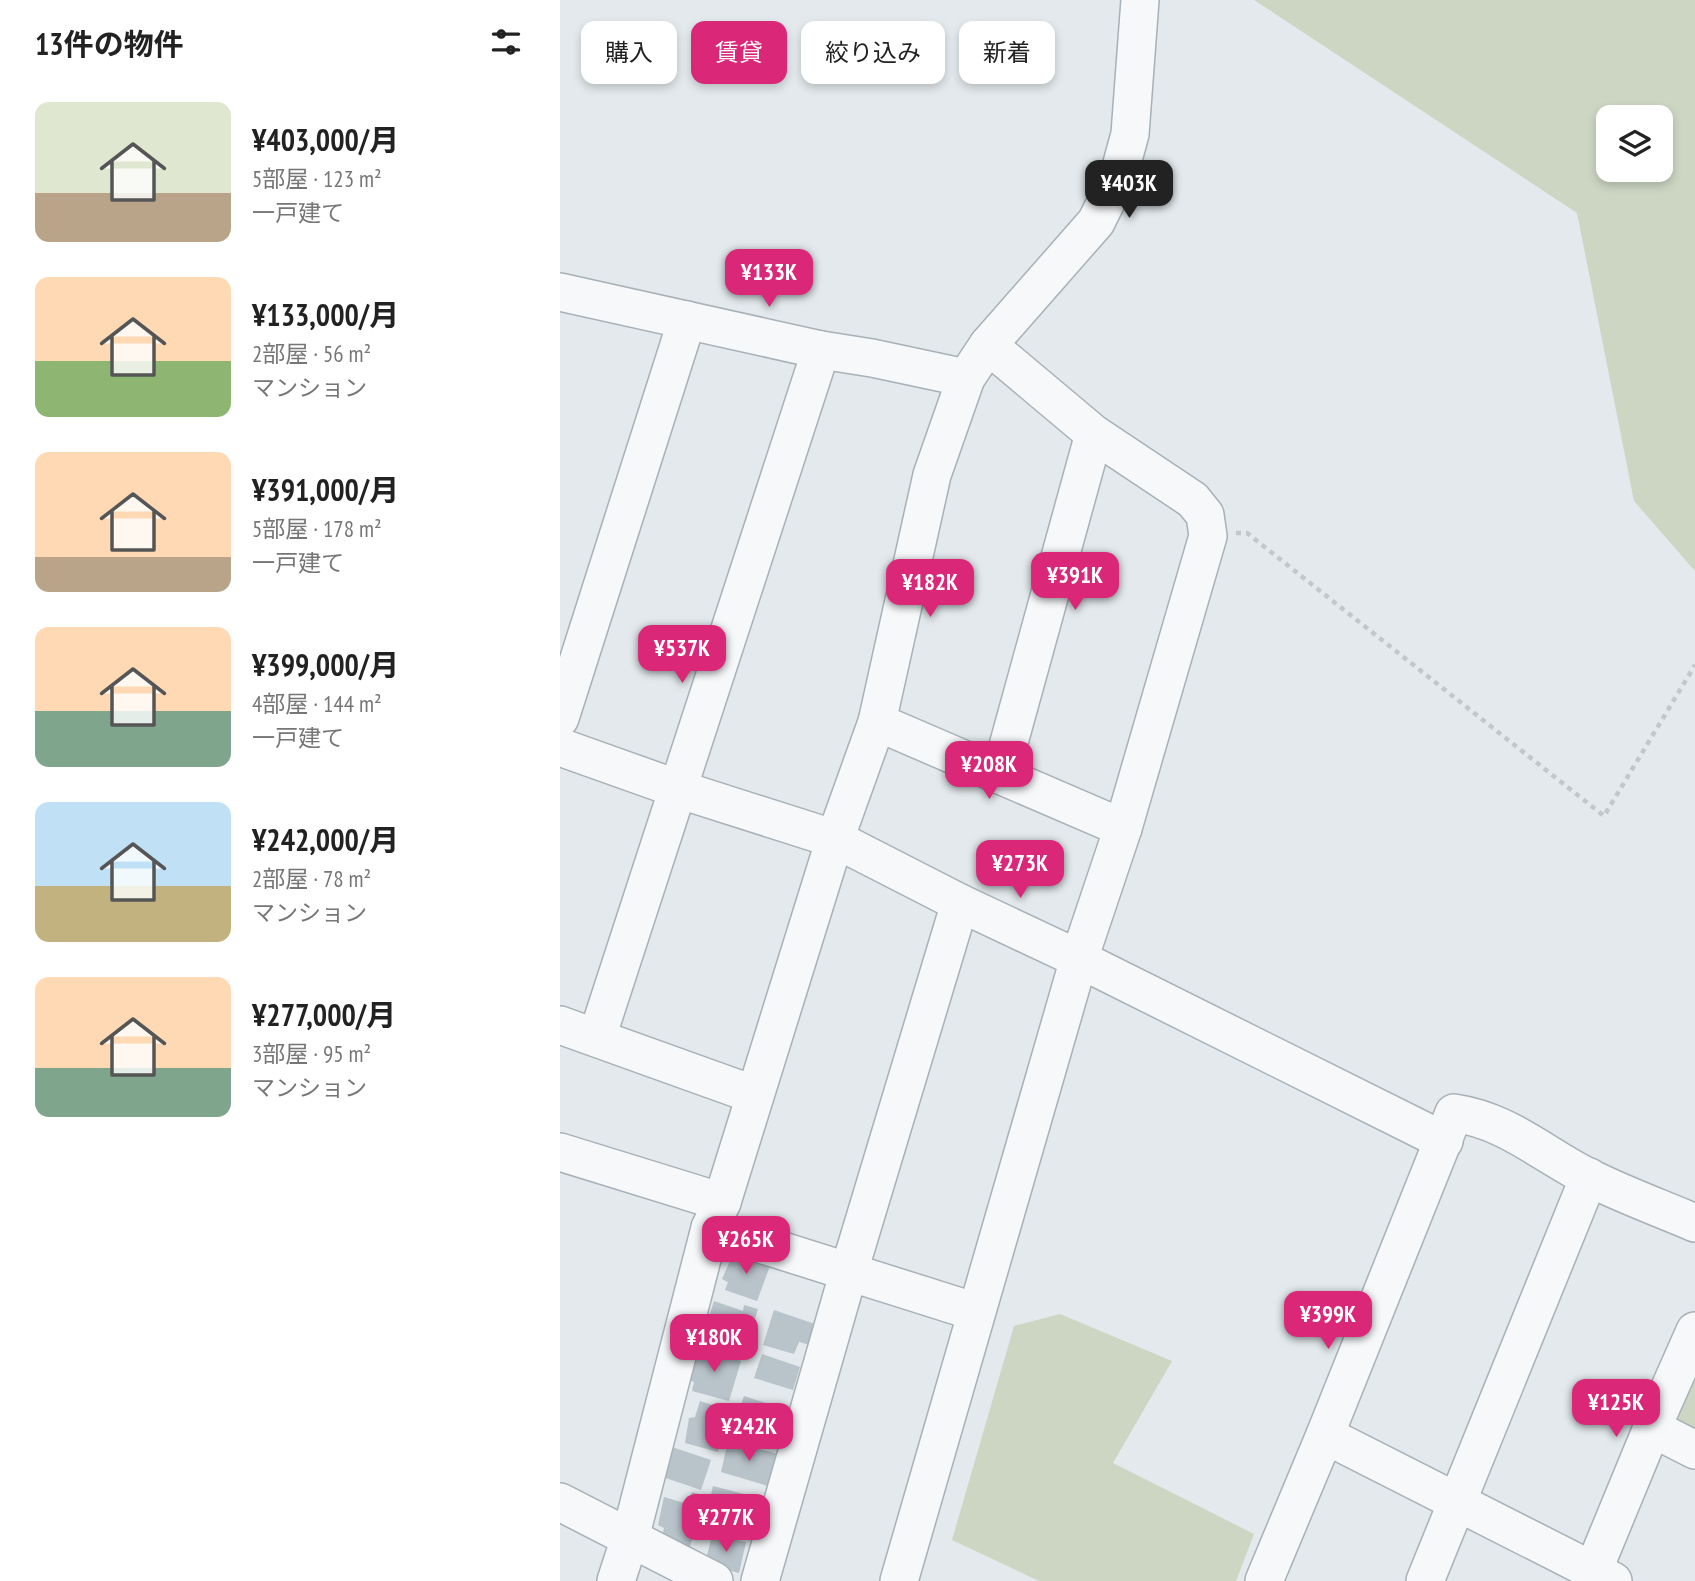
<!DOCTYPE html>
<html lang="ja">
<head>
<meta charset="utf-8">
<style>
	:root { --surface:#fff; --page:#f6f6f6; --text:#222; --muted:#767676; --accent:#db2777 }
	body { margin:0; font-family:"PT Sans Narrow","Noto Sans JP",sans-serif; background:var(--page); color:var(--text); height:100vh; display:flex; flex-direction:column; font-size:26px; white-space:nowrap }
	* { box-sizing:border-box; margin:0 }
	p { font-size:23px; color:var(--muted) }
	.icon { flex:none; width:38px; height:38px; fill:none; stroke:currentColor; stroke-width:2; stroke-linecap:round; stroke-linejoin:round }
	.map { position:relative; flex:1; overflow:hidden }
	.panel { display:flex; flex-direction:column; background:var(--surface); width:560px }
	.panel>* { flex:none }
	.top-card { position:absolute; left:21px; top:21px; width:665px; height:63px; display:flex; gap:14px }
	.fabs { position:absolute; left:1036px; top:105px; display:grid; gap:14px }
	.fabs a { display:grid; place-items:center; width:77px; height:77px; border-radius:14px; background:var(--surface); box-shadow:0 4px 10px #0003; font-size:35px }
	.price { position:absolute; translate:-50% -60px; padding:0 16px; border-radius:14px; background:var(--accent); color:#fff; font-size:23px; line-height:46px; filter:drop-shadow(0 2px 4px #0008) }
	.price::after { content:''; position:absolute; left:50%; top:42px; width:21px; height:16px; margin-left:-10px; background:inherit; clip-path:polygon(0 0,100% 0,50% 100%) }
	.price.current { background:#222; color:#fff }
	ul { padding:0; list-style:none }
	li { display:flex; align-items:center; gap:21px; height:175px; padding:0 35px }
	li span { display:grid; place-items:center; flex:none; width:196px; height:140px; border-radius:14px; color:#555 }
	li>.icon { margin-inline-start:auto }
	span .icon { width:84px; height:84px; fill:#fffc; stroke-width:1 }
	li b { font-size:30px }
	h2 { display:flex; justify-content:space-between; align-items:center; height:84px; padding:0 35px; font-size:30px }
	.pill { padding:0 24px; border-radius:14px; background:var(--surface); box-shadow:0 4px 10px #0003; font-size:24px; line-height:63px }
	.pill.current { background:var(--accent); color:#fff }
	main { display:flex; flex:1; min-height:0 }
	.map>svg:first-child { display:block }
	.green { fill:#cdd6c3; fill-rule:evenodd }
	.building { fill:#b9c3ca }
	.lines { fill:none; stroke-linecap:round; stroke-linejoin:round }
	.minor-casing { stroke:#a7b1b7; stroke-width:40 }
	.path { stroke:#c1c7cb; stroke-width:4.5; stroke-dasharray:5 5; stroke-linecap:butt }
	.minor { stroke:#f6f8fa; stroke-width:37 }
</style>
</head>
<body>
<main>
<section class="panel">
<h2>13件の物件<svg class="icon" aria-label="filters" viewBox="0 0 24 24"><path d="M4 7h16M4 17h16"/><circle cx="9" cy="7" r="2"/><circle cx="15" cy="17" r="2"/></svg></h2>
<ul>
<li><span style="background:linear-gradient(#dfe7d0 65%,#b9a48a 0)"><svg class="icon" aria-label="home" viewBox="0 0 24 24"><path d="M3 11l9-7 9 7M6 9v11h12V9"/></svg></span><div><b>¥403,000/月</b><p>5部屋 · 123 m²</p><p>一戸建て</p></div></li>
<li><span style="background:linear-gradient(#ffd9b3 60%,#8fb573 0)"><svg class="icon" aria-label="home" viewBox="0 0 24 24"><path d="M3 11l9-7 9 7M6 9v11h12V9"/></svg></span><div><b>¥133,000/月</b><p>2部屋 · 56 m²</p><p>マンション</p></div></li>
<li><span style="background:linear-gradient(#ffd9b3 75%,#b9a48a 0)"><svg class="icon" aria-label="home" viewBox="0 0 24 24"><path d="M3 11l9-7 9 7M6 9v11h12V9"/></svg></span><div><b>¥391,000/月</b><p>5部屋 · 178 m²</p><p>一戸建て</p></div></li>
<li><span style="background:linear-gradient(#ffd9b3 60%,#7fa58c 0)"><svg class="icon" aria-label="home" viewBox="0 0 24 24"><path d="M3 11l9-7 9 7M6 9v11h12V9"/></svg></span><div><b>¥399,000/月</b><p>4部屋 · 144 m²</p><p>一戸建て</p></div></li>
<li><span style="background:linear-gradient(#bfe0f5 60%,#c2b280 0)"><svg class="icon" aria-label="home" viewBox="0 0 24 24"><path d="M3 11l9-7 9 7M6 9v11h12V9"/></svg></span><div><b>¥242,000/月</b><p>2部屋 · 78 m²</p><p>マンション</p></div></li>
<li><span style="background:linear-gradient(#ffd9b3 65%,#7fa58c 0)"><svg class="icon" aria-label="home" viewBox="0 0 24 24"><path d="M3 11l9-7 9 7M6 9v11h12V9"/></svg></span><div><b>¥277,000/月</b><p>3部屋 · 95 m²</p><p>マンション</p></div></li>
</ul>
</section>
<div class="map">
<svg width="1135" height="1581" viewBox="0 0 1135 1581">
	<rect width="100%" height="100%" fill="#e3e9ec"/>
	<g class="green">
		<path d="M694,0H1135V571L1074,501L1017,213ZM1048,117H1101V170H1048Z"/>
		<polygon points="500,1314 612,1361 553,1463 694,1534 676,1581 479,1581 392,1540 454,1326"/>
		<polygon points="1135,1356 1135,1442 1115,1432 1108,1409"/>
	</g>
	<g class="building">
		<polygon points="174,1252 210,1266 197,1301 165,1290 168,1282 162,1279"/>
		<polygon points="154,1301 183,1311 184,1305 198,1309 187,1345 150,1335 144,1332"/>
		<polygon points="214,1310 255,1324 250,1345 239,1342 234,1354 203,1345"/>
		<polygon points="135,1346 181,1361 169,1401 132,1391 134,1382 129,1380"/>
		<polygon points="202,1354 240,1367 233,1390 194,1378"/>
		<polygon points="184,1396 227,1410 214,1448 180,1438 185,1422 176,1419"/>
		<polygon points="140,1401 168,1410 158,1452 125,1443 129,1418 135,1417"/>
		<polygon points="168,1441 219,1454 208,1486 161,1472"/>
		<polygon points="109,1446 151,1460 141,1490 100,1476"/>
		<polygon points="153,1486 199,1498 190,1536 152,1526 151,1522 145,1520"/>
		<polygon points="132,1492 142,1495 139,1503 130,1499"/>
		<polygon points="104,1497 141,1508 128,1554 100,1546 104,1528 98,1525"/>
		<polygon points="152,1535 186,1542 179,1573 145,1564"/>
	</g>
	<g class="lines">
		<g class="minor-casing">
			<g id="minor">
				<polyline points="0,292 261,350 312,358 406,378"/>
				<polyline points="0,718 127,320"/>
				<polyline points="317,722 563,828"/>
				<polyline points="0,747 118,789 275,839 400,903 519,959 884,1141"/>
				<polyline points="440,775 534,434"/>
				<polyline points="0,1025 195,1095"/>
				<polyline points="37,1037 261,350"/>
				<polyline points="0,1152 162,1202"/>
				<polyline points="150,1228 416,1312"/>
				<polyline points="1092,1428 1135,1450"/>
				<polyline points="765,1435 1053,1581"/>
				<polyline points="0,1502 154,1581"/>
				<polyline points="1033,1571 1092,1428 1135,1331"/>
				<polyline points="56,1581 70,1538 150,1228 162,1202 275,839 317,722 372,475 406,378 428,345 536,222 558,178 570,134 580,0"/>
				<polyline points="200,1581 289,1271 400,903"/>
				<polyline points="339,1581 519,959 563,828 648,536 645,515 633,500 534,434 428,345"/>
				<path d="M704,1581L765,1435L894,1113C949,1121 983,1155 1030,1178C1064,1195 1100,1208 1135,1223"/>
				<polyline points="865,1581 1029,1177"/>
			</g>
		</g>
		<polyline class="path" points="676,533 687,533 1044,816 1135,665"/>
		<use href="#minor" class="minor"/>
	</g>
</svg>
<div class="fabs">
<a><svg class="icon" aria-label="layers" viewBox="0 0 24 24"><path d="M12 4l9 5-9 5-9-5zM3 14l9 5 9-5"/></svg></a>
</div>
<b class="price current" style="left:569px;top:220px">¥403K</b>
<b class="price" style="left:209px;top:309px">¥133K</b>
<b class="price" style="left:515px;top:612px">¥391K</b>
<b class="price" style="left:370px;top:619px">¥182K</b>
<b class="price" style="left:122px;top:685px">¥537K</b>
<b class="price" style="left:429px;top:801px">¥208K</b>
<b class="price" style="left:460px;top:900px">¥273K</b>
<b class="price" style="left:186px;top:1276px">¥265K</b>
<b class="price" style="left:768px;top:1351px">¥399K</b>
<b class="price" style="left:154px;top:1374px">¥180K</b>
<b class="price" style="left:1056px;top:1439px">¥125K</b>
<b class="price" style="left:189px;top:1463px">¥242K</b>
<b class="price" style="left:166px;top:1554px">¥277K</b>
<div class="top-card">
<a class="pill">購入</a>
<a class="pill current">賃貸</a>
<a class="pill">絞り込み</a>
<a class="pill">新着</a>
</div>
</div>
</main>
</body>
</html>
